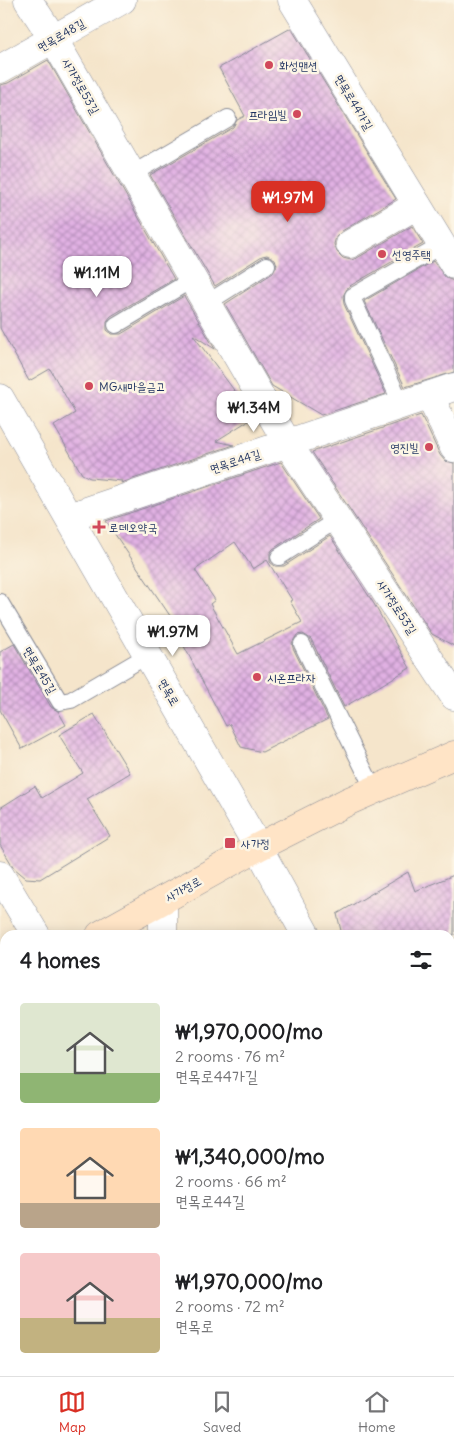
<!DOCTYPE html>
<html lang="en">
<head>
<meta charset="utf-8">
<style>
	:root { --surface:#fff; --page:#f6f6f6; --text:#202124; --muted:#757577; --line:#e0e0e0; --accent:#d93025 }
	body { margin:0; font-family:Delius,"Poor Story",sans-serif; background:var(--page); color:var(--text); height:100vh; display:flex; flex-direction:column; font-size:19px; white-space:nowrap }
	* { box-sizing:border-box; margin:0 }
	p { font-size:16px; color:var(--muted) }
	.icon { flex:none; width:28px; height:28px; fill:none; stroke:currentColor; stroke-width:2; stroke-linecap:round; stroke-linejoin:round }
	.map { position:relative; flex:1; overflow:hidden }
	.sheet { position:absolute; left:0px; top:930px; width:455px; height:446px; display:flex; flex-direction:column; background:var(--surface); border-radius:15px 15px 0 0; box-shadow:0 2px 12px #0003 }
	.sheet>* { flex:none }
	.price { position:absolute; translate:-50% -42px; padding:0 11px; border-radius:10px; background:#fff; color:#222; font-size:16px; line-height:32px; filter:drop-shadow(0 1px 2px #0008) }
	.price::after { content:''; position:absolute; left:50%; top:30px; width:15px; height:11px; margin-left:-8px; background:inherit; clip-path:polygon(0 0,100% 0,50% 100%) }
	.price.selected { background:var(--accent); color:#fff }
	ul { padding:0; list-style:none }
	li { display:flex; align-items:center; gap:15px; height:125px; padding:0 20px }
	li span { display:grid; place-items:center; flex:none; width:140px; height:100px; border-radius:5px; color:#555 }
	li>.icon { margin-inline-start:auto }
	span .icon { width:60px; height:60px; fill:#fffc; stroke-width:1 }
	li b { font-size:21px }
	h2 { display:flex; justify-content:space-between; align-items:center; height:60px; padding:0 20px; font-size:21px }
	.tabs { display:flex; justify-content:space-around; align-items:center; height:70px; border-top:1px solid var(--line); background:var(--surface); font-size:14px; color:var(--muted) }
	.tabs a { display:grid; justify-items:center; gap:2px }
	.tabs .selected { color:var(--accent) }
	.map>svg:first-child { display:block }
	.building { fill:url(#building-cross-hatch); fill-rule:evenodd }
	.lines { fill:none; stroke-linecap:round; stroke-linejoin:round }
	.service-casing { stroke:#888a94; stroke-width:18 }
	.minor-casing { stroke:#888a94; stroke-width:29 }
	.tertiary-casing { stroke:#888a94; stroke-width:29 }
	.secondary-casing { stroke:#888a94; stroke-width:29 }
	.service { stroke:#fff; stroke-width:16 }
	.minor { stroke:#fff; stroke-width:28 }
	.tertiary { stroke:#fff; stroke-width:28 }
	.secondary { stroke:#ffe4c6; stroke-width:28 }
	.poi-dot { fill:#d1495b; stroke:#fcf5e5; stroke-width:2 }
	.labels { text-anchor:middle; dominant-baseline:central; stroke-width:5; stroke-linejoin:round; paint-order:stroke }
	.street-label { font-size:12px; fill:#1b2f5e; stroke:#fcf5e5 }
	.poi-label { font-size:12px; fill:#1b2f5e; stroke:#fcf5e5; text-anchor:start }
</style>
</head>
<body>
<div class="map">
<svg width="454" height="1376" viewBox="0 0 454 1376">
	<defs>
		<pattern id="building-cross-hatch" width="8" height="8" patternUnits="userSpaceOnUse" patternTransform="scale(1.25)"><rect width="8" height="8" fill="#e1b1e3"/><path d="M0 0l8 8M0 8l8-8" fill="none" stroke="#b690bb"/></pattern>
	</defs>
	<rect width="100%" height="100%" fill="#fcf5e5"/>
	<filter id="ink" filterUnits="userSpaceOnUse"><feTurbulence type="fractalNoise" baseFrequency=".02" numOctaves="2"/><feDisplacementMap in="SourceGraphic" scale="10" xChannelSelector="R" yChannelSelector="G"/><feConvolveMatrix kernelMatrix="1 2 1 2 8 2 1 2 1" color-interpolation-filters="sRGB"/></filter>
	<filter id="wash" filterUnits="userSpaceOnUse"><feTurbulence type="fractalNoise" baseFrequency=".0096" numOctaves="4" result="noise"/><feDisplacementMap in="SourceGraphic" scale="20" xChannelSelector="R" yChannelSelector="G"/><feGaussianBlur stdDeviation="1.12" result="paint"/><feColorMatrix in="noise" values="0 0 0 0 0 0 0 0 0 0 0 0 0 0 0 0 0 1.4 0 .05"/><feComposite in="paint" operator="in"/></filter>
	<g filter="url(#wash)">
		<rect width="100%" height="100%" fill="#f5e5cb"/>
		<g id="blocks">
			<g class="building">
				<polygon points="291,28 396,199 342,231 336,237 334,244 337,252 343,258 351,260 357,258 412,226 423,244 348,287 343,296 344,304 386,394 321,415 272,386 225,304 273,273 277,265 275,259 267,255 262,256 215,286 150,175 233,127 237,120 245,116 219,68"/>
				<polygon points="48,60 174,279 111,316 107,321 107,330 112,334 121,334 184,296 215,349 193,335 254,417 216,441 234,445 121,483 122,481 90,478 82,474 54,426 75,413 50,369 29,381 0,328 0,85 8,83"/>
				<polygon points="433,261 446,278 454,281 454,372 405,387 364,301"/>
				<polygon points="421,415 440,455 445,461 454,463 454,646 432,634 312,452"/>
				<path d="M281,462L319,519L273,549L270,553V562L275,566H284L330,536L374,604L410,668L344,707L311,639L303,634L297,635L292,643L293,648L328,719L262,752L241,747L230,724L226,726L176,631L179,629L106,521ZM235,542L253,569L267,560L292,600L290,601L302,622L238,654L210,604L215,600L195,570Z"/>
				<polygon points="14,644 51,707 58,711 66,725 22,749 0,710 0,652"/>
				<polygon points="94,714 130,773 87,799 110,836 40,879 26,878 14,868 0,845 0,808 35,786 42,798 83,773 59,735"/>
				<polygon points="408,872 415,891 454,875 454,935 342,935 337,914"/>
			</g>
		</g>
	</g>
	<g filter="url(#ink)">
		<use href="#blocks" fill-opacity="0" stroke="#888a94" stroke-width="1"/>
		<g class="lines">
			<g class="service-casing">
				<g id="service">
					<polyline points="132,174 228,118"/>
					<polyline points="207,303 267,265"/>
					<polyline points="116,325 193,279"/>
					<polyline points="402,405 353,300 353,296 442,245"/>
					<polyline points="279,557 338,519"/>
					<polyline points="0,602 60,702 71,700 148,655"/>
					<polyline points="302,644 374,790"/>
				</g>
			</g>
			<g class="minor-casing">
				<g id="minor">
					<polyline points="28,0 54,40 288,444 454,696"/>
					<polyline points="292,0 454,265"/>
					<polyline points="0,69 122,0"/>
					<polyline points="350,244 417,205"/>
					<polyline points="430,396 454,448"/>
					<polyline points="69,517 454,387"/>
					<polyline points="0,875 36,935"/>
					<polyline points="163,900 163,935"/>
					<polyline points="450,1058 454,1057"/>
					<polyline points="0,1203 5,1200"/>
					<polyline points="52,1371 52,1376"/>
				</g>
			</g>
			<g class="tertiary-casing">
				<g id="tertiary">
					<polyline points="0,398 258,847 306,935"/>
					<polyline points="325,1376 327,1371"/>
				</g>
			</g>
			<g class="secondary-casing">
				<g id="secondary">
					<polyline points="100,935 258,847 349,801 454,755"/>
					<polyline points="0,991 5,988"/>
				</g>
			</g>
			<use href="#service" class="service"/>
			<use href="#minor" class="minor"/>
			<use href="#tertiary" class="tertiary"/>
			<use href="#secondary" class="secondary"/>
		</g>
	</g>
	<g class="poi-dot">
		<circle cx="269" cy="65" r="5"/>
		<circle cx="297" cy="114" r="5"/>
		<circle cx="382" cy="254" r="5"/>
		<circle cx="89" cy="386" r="5"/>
		<circle cx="429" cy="447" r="5"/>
		<path d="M96.5 519.5h5v5h5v5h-5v5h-5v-5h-5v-5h5z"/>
		<circle cx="257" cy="677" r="5"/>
		<rect x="224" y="837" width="12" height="12" rx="2.5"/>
	</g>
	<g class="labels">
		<g class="street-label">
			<text transform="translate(61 35) rotate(-30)">면목로48길</text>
			<text transform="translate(81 86) rotate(60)">사가정로53길</text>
			<text transform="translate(354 102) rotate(59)">면목로44가길</text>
			<text transform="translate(235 461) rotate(-18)">면목로44길</text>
			<text transform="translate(397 607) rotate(57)">사가정로53길</text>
			<text transform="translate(40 670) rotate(59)">면목로45길</text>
			<text transform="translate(169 692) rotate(60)">면목로</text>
			<text transform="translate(183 889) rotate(-29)">사가정로</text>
		</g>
		<g class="poi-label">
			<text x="279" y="65">화성맨션</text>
			<text x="287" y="114" text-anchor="end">프라임빌</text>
			<text x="392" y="254">선영주택</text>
			<text x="99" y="386">MG새마을금고</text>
			<text x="419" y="447" text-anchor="end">영진빌</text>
			<text x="109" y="527">로데오약국</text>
			<text x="267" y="677">시온프라자</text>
			<text x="241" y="843">사가정</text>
		</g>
	</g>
</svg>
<b class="price selected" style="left:288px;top:223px">₩1.97M</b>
<b class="price" style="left:97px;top:298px">₩1.11M</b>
<b class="price" style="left:254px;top:433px">₩1.34M</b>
<b class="price" style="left:173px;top:657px">₩1.97M</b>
<section class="sheet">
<h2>4 homes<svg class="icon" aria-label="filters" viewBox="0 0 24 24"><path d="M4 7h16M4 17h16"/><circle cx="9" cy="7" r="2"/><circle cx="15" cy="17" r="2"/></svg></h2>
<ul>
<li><span style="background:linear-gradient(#dfe7d0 70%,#8fb573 0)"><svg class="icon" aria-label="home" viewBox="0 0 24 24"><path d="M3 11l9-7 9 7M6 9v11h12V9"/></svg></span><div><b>₩1,970,000/mo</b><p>2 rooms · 76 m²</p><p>면목로44가길</p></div></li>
<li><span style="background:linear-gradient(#ffd9b3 75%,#b9a48a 0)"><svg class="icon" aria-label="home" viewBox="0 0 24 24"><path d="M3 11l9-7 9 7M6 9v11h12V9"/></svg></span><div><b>₩1,340,000/mo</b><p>2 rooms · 66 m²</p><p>면목로44길</p></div></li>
<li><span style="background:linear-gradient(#f6c9c9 65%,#c2b280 0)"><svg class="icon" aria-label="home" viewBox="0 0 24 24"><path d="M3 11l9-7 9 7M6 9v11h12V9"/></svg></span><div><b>₩1,970,000/mo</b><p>2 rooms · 72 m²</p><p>면목로</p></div></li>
</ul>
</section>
</div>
<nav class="tabs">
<a class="selected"><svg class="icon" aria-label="map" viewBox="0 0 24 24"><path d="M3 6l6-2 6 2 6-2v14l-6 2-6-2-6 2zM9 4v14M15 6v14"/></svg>Map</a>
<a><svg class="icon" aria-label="saved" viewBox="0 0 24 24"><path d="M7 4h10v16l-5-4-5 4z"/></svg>Saved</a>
<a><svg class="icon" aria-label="home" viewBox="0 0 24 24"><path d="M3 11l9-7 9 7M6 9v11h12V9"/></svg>Home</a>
</nav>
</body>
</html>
